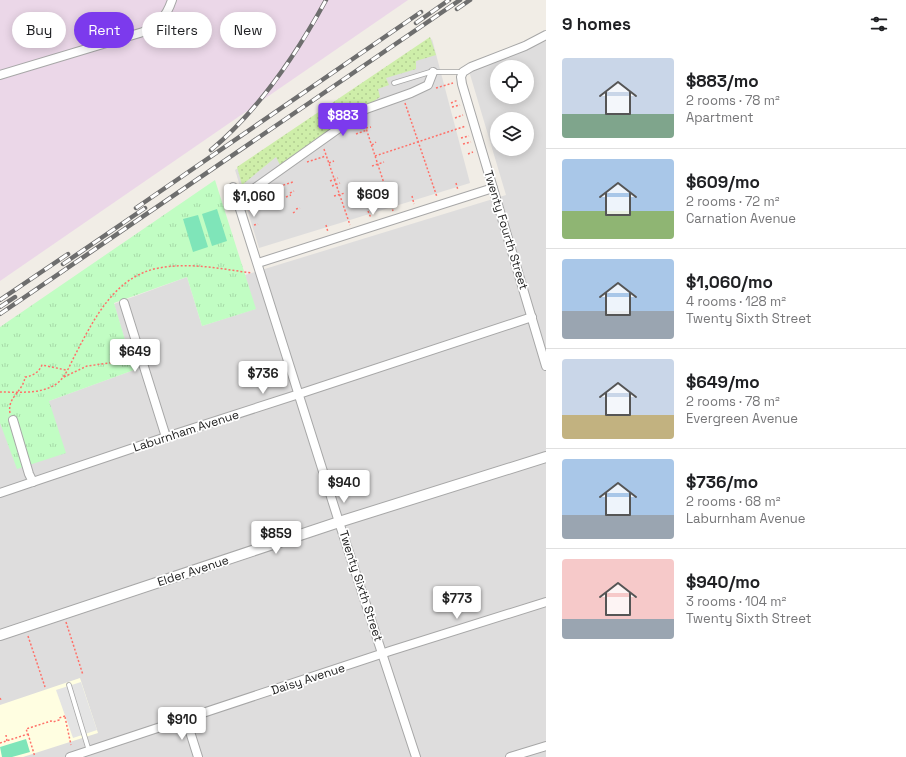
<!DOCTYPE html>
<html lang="en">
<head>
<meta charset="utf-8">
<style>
	:root { --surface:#fff; --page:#f2f2f2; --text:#202124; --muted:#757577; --line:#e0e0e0; --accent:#7c3aed }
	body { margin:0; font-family:"Space Grotesk",sans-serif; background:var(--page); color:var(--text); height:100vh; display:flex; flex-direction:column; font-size:15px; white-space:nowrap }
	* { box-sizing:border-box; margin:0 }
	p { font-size:13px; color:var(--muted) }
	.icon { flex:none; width:22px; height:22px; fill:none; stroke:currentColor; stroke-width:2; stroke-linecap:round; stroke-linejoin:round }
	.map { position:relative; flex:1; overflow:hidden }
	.drawer { display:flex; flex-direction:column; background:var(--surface); width:360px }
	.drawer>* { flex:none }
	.guide { position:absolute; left:12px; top:12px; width:380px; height:36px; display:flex; gap:8px }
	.controls { position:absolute; left:490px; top:60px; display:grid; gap:8px }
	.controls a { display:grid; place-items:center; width:44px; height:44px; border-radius:50%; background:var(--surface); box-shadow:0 2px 10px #0003; font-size:20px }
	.price { position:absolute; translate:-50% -34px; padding:0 9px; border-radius:4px; background:#fff; color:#222; font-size:13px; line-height:26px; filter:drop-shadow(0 1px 2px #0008) }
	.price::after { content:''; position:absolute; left:50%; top:24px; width:12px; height:9px; margin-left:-6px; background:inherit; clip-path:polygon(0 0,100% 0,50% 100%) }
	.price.selected { background:var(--accent); color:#fff }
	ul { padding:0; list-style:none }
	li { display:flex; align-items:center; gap:12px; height:100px; padding:0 16px }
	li+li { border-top:1px solid var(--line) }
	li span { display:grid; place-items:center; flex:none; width:112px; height:80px; border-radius:4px; color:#555 }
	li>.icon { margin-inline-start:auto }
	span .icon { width:48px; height:48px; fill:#fffc; stroke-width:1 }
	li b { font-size:17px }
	h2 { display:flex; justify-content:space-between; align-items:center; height:48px; padding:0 16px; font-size:17px }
	.pill { padding:0 14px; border-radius:18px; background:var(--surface); box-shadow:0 2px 10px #0003; font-size:14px; line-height:36px }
	.pill.selected { background:var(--accent); color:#fff }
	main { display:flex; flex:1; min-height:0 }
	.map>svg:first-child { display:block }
	.residential { fill:#dedddd; fill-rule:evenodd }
	.industrial { fill:#ebd7e8 }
	.education { fill:#fffee1 }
	.grass { fill:url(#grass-dots) }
	.park { fill:url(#park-tufts) }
	.pitch { fill:#7fe5b9 }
	.parking { fill:#e4e4e4 }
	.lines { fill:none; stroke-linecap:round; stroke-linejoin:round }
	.service-casing { stroke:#a7a7a7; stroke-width:5.5 }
	.minor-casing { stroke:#a7a7a7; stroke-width:10 }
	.tertiary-casing { stroke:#a7a7a7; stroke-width:12 }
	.path { stroke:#ff7169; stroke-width:1.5; stroke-dasharray:2 2; stroke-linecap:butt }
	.service { stroke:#fff; stroke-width:4 }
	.minor { stroke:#fff; stroke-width:8 }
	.tertiary { stroke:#fff; stroke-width:10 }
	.rail-casing { stroke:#6e6e6e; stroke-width:4.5 }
	.rail { stroke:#fff; stroke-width:3; stroke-dasharray:9; stroke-linecap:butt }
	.labels { text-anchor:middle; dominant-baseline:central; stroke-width:3.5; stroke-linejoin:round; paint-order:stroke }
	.street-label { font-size:12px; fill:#202020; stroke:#fff }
</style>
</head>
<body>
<main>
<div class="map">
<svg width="546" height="757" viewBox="0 0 546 757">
	<defs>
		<pattern id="grass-dots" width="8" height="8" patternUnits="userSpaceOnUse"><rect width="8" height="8" fill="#ceeea9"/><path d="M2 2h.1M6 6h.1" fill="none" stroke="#b1cc91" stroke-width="1.8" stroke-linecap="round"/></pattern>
		<pattern id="park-tufts" width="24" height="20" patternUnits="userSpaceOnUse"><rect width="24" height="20" fill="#c1fdc3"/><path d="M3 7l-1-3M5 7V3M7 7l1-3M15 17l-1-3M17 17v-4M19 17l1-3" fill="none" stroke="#a6d9a7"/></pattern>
	</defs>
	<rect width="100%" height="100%" fill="#f1ede6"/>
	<g class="residential">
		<polygon points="432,39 470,183 259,248 235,170"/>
		<path d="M546,41V757H0V423L49,401L134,370L114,304L187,277L202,326L255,309L245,275L506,195L469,71ZM497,67H527V97H497ZM497,119H527V149H497Z"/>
	</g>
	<polygon class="industrial" points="0,0 408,0 0,281"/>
	<polygon class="education" points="80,678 98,733 23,757 0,757 0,705"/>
	<polygon class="grass" points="430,37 436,55 416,61 416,69 386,78 389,85 378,89 380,97 280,165 276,157 242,185 237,167"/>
	<polygon class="park" points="215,180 256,309 202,326 187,277 114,303 134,370 49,401 66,453 17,469 0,423 0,327"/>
	<g class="pitch">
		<polygon points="217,209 227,241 212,246 202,214"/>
		<polygon points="198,215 208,247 193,252 183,219"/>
		<polygon points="26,739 30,752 12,757 2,757 0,747"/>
	</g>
	<polygon class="parking" points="81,682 97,730 73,738 56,690"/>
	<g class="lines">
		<g class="service-casing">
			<g id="service">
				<polyline points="394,83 430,72 463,72"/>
				<polyline points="69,685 89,751"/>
			</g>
		</g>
		<g class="minor-casing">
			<g id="minor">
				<polyline points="546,35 525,46 471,67 463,72 461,77 462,84 546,366"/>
				<path d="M0,75L143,32C159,23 166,18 172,0"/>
				<polyline points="233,187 339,522 416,757"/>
				<polyline points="238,200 366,109 411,93 428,85 433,72"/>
				<polyline points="258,263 493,188"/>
				<polyline points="124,303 166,437"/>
				<polyline points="13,420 29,474 33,482"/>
				<polyline points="0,493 166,437 299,394 532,317"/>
				<polyline points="186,719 198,757"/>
				<polyline points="70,757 390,651 546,602"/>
				<polyline points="510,757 546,746"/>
			</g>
		</g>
		<g class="tertiary-casing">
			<polyline id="tertiary" points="0,635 339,522 546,457"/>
		</g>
		<g class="path">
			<polyline points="436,88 453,83"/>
			<polyline points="405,103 437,197"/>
			<polyline points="451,103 458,100"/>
			<polyline points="452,107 460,105"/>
			<polyline points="455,118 463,115"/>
			<polyline points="364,122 393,211"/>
			<polyline points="366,128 371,127"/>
			<polyline points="356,134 367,130"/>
			<polyline points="461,138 469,136"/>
			<polyline points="463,144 471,142"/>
			<polyline points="372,145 376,142"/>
			<polyline points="324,149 350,225"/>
			<polyline points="468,154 473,152"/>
			<polyline points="375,156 466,126"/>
			<polyline points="307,162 326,156"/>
			<polyline points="329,163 334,161"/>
			<polyline points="372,166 384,162"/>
			<polyline points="330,181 338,178"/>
			<polyline points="456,183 458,190"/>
			<polyline points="332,186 340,183"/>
			<polyline points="268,190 293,182"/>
			<polyline points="290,193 294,191"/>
			<polyline points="334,196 345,193"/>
			<polyline points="412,196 414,204"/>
			<polyline points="286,197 291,195"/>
			<polyline points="296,209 300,208"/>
			<polyline points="249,210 253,208"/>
			<polyline points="368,211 371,218"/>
			<polyline points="293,213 296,211"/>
			<polyline points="254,225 258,224"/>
			<polyline points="326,225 328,232"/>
			<polyline points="64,377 87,366 132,360"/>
			<path d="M0,392C16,392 36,394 51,387C64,381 68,369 74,357C93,321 114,276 159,268C190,262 221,269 252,273"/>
			<path d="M10,413C7,397 23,392 25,377C33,376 39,372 42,365L66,370"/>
			<polyline points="66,622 83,675"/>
			<polyline points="28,636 45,687"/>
			<polyline points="0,698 1,700"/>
			<polyline points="65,717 71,745"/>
			<polyline points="28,734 35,757"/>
			<polyline points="6,735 7,741"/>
			<polyline points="0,743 28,734 26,729 51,721 53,722 59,720 59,718 65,716"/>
		</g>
		<use href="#service" class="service"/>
		<use href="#minor" class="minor"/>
		<use href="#tertiary" class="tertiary"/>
		<g class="rail-casing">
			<g id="rail">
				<polyline points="457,9 470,0"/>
				<polyline points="416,23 449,0"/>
				<path d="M211,150C259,110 296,55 326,0"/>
				<polyline points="136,208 421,12"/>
				<polyline points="63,264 145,208"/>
				<polyline points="0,300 68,254"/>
				<polyline points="0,307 15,297"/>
				<polyline points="0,314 460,0"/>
			</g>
		</g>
		<use href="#rail" class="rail"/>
	</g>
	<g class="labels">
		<g class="street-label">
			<text transform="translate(506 230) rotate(73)">Twenty Fourth Street</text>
			<text transform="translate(186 431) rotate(-18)">Laburnham Avenue</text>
			<text transform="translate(193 571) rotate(-18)">Elder Avenue</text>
			<text transform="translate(361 586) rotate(72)">Twenty Sixth Street</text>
			<text transform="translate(308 679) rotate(-18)">Daisy Avenue</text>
		</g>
	</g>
</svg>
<div class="controls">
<a><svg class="icon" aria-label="locate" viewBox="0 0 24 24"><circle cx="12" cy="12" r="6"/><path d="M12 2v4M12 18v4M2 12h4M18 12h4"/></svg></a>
<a><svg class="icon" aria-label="layers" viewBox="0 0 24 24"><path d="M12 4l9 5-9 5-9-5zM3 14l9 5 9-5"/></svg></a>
</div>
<b class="price selected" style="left:343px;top:137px">$883</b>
<b class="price" style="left:373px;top:216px">$609</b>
<b class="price" style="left:254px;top:218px">$1,060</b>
<b class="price" style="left:135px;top:373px">$649</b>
<b class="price" style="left:263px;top:395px">$736</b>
<b class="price" style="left:344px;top:504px">$940</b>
<b class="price" style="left:276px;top:555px">$859</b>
<b class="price" style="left:457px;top:620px">$773</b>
<b class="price" style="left:182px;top:741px">$910</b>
<div class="guide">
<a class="pill">Buy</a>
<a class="pill selected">Rent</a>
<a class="pill">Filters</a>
<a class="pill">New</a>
</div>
</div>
<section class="drawer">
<h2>9 homes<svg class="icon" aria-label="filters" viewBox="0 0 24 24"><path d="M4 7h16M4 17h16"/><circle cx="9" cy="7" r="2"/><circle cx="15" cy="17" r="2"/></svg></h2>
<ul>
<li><span style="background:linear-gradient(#c9d6e8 70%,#7fa58c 0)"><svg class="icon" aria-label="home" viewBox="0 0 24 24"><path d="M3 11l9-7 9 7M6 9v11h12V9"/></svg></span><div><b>$883/mo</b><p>2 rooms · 78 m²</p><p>Apartment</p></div></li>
<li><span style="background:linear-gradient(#a9c7e8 65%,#8fb573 0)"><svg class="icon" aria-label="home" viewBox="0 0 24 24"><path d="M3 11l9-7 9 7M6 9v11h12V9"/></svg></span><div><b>$609/mo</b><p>2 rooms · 72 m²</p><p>Carnation Avenue</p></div></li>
<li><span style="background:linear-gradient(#a9c7e8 65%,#9aa5b1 0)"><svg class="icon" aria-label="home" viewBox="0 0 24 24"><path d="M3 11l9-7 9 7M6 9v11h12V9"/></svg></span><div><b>$1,060/mo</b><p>4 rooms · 128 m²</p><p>Twenty Sixth Street</p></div></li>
<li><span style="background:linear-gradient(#c9d6e8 70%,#c2b280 0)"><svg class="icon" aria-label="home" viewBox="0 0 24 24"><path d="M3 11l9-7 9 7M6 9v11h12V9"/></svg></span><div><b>$649/mo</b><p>2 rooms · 78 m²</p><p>Evergreen Avenue</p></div></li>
<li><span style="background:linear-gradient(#a9c7e8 70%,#9aa5b1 0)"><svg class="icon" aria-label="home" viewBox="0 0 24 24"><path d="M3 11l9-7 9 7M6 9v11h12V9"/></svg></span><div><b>$736/mo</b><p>2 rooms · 68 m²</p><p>Laburnham Avenue</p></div></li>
<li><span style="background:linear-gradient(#f6c9c9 75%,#9aa5b1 0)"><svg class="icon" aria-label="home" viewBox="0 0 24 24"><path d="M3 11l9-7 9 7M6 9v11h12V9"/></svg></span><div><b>$940/mo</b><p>3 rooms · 104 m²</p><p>Twenty Sixth Street</p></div></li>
</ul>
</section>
</main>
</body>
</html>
